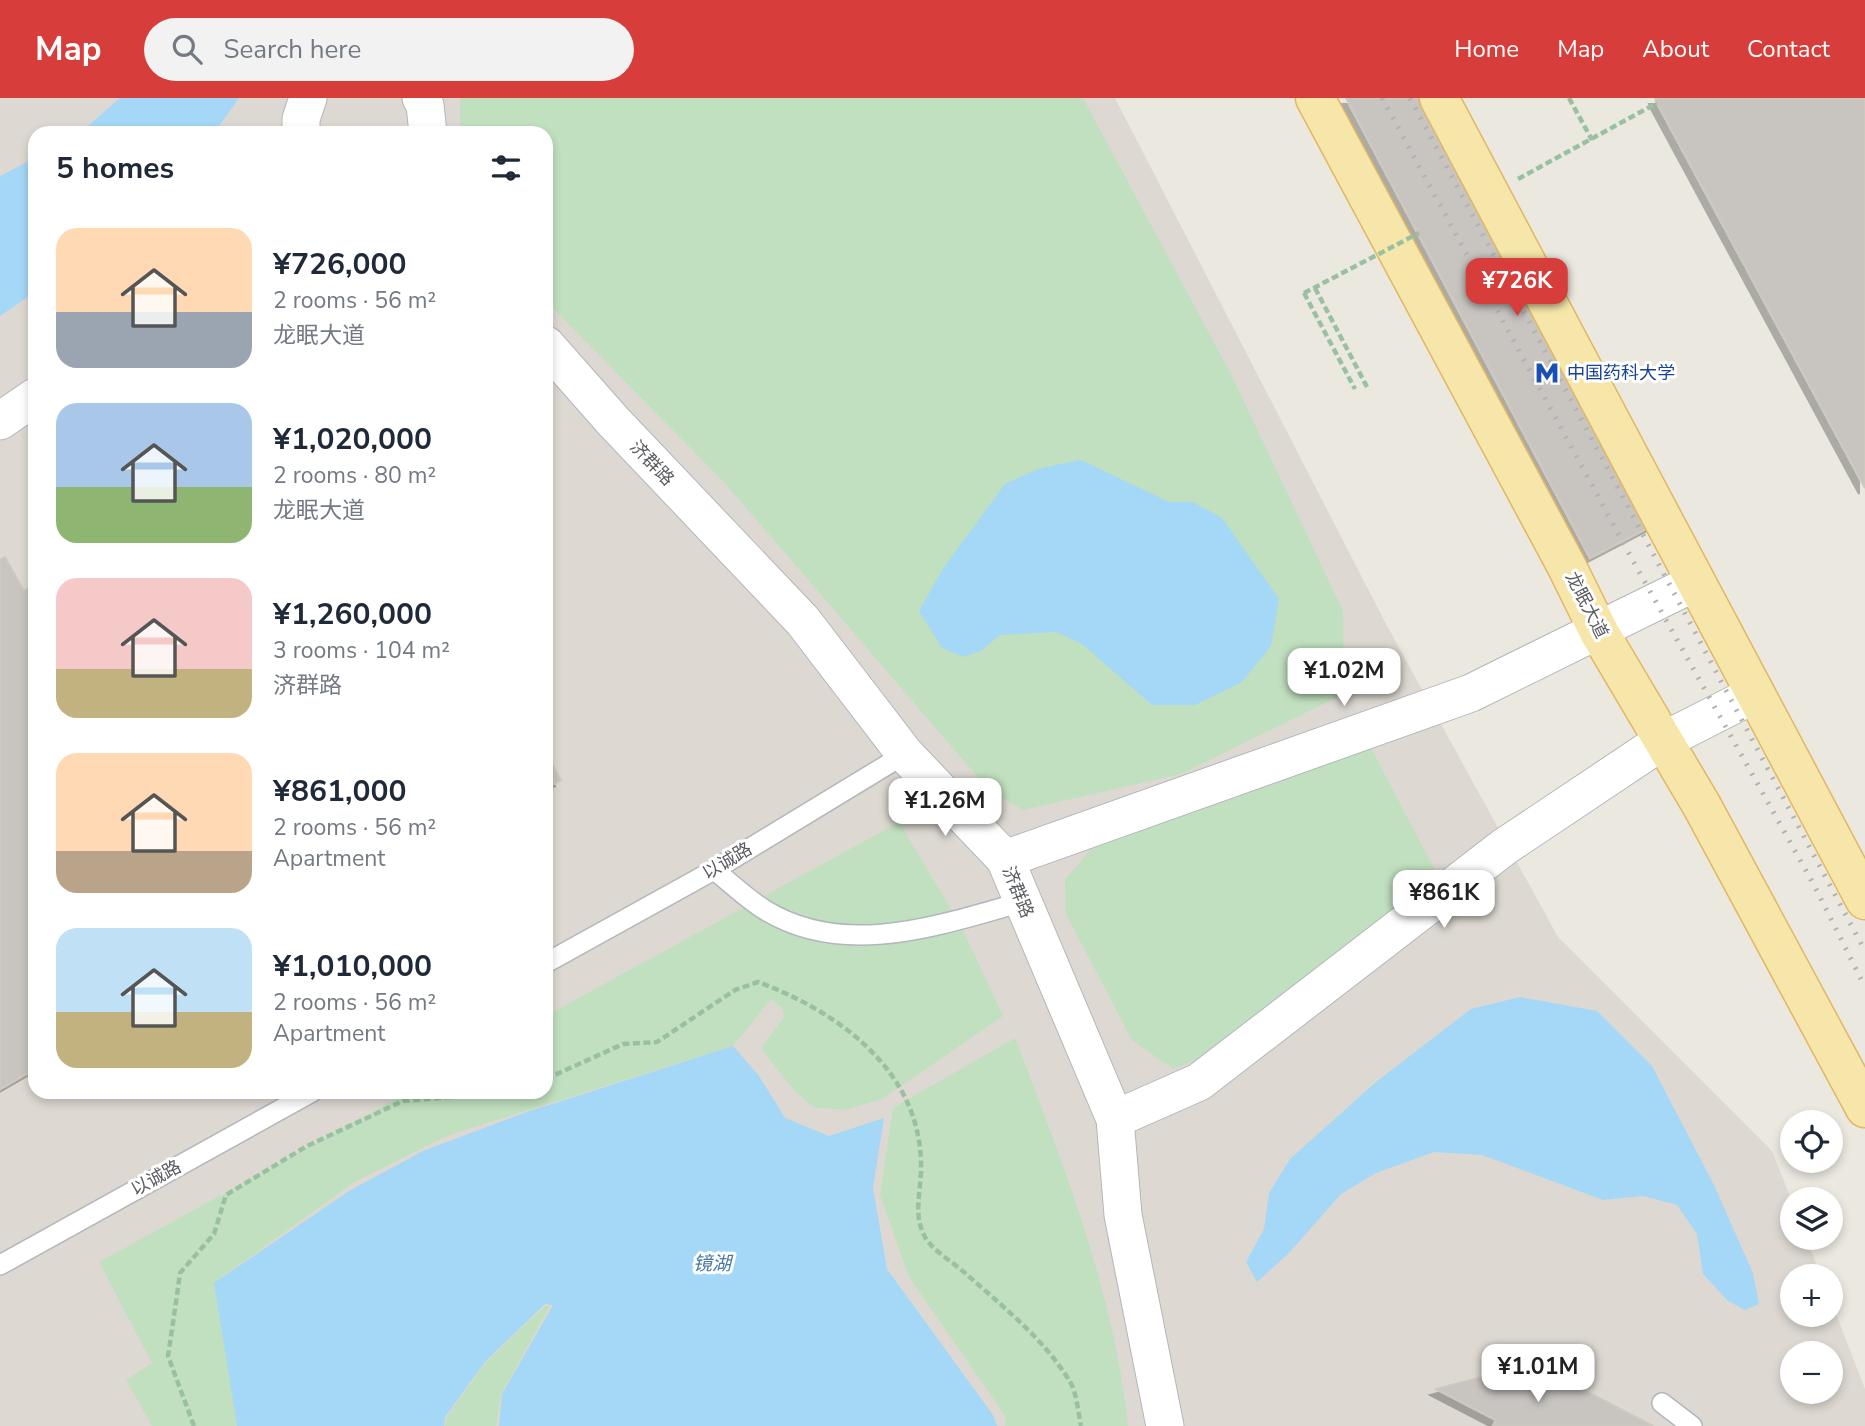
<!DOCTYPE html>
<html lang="en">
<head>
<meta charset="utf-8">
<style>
	:root { --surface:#fff; --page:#f2f2f3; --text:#1f2937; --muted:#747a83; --accent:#d73d3a }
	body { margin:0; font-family:"Nunito Sans","Noto Sans SC",sans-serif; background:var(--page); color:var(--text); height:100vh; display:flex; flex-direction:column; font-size:26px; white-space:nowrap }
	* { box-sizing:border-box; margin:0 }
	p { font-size:23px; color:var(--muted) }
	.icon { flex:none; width:38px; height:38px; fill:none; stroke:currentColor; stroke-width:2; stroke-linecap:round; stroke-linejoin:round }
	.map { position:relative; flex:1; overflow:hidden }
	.sheet { position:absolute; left:28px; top:28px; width:525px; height:973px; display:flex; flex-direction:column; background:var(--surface); border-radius:21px; box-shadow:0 4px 10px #0003 }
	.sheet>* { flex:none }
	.controls { position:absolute; left:1780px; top:1012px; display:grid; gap:14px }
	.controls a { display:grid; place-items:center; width:63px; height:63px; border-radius:50%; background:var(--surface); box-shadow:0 4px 10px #0003; font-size:35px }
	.price { position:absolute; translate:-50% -60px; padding:0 16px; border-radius:14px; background:#fff; color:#222; font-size:23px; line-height:46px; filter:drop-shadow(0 2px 4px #0008) }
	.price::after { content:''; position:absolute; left:50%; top:42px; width:21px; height:16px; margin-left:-10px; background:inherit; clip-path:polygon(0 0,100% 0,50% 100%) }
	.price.selected { background:var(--accent); color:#fff }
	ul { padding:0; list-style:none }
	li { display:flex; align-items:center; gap:21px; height:175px; padding:0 28px }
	li span { display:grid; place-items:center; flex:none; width:196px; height:140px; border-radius:21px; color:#555 }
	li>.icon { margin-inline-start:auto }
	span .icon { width:84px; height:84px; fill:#fffc; stroke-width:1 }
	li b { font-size:30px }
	h2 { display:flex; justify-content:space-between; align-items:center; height:84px; padding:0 28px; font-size:30px }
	header { display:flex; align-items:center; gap:42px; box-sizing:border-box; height:98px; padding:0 35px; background:var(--accent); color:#fff }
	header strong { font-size:33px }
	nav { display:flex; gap:38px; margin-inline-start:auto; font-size:24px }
	.search { width:490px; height:63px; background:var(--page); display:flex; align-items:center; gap:18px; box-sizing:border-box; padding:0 24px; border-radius:38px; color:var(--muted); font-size:26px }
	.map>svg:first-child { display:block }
	.education { fill:#ddd9d2; fill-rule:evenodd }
	.green { fill:#c0e0bf }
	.water { fill:#a5d7f6 }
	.building { fill:#c8c4c0; stroke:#cec9bf; stroke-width:2; filter:url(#shadow) }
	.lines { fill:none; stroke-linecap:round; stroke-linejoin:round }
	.lane-casing { stroke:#b3b6ba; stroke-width:22 }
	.street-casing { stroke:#b3b6ba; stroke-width:39 }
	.primary-casing { stroke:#e3b761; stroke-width:41 }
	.path { stroke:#99c1a1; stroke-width:4.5; stroke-dasharray:7 3.5; stroke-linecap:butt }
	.lane { stroke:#fff; stroke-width:19 }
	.street { stroke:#fff; stroke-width:37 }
	.primary { stroke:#f6e6a9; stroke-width:38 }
	.rail { stroke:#b1b2b2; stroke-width:5; stroke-dasharray:2 9; stroke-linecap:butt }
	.path-bridge { stroke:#99c1a1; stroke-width:4.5; stroke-dasharray:7 3.5; stroke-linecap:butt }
	.labels { text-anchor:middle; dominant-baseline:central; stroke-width:6; stroke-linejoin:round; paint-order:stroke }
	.transit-label { font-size:18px; fill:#164399; stroke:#fff; text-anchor:start }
	.street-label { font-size:18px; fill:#595c60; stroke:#fff }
	.water-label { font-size:19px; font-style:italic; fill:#4579a6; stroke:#fff }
</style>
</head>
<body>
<header>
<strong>Map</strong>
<div class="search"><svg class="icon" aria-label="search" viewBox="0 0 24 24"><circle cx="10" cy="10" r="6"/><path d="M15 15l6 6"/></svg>Search here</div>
<nav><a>Home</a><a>Map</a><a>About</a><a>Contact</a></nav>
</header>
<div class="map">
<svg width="1865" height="1328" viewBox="0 0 1865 1328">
	<defs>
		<filter id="shadow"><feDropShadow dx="-6" dy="6" stdDeviation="0" flood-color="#0004"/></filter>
	</defs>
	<rect width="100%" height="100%" fill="#ebe8e0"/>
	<path class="education" d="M0,0H1115L1385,524L1558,839L1772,1053L1792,1103V1139H1806L1821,1178H1792V1216H1830L1831,1203L1865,1291V1328H0ZM35,35H546V994H35ZM1792,1255H1830V1293H1792Z"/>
	<g class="green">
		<polygon points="460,0 1083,0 1232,278 1343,513 1344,596 1181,676 1023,712 990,693 723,383 546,203 546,35 460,35"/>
		<polygon points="1371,650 1439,780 1216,954 1173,971 1132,942 1066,816 1065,782 1091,751"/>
		<polygon points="899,724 961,828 1003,918 882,1001 844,1012 813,1009 795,993 761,951 784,919 783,911 771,901 733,948 449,1037 356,1083 214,1185 237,1328 152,1328 126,1282 152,1265 99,1164 409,994 546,994 546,918"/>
		<path d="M1015,940C1063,1065 1114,1194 1128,1328H1005L1006,1319L909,1179L880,1097L893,1010Z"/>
		<polygon points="545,1208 550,1208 501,1296 496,1328 445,1328 446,1320 486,1264"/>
	</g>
	<g class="water">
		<polygon points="120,0 239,0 214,35 80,35"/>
		<polygon points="35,60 35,194 0,218 0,78"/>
		<polygon points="1081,362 1169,404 1193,404 1222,420 1279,501 1271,548 1242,584 1195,607 1152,607 1082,546 1056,534 1000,537 981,553 963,559 942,550 919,513 944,469 1005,386 1041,370"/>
		<polygon points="1520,899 1597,913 1652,968 1714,1087 1753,1175 1759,1206 1745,1212 1728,1203 1703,1176 1697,1136 1677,1107 1643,1098 1603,1102 1482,1057 1434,1054 1376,1075 1341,1096 1288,1156 1257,1184 1246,1164 1264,1131 1269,1095 1290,1061 1376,984 1471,911"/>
		<polygon points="733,948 759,978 785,1020 829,1038 884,1020 873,1090 887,1171 993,1317 997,1328 499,1328 502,1296 553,1207 545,1206 485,1264 445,1319 444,1328 237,1328 214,1185 349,1093 423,1053 521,1016"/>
	</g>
	<g class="building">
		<polygon points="1346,0 1455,0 1678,414 1590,460"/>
		<polygon points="1655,0 1865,0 1865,390 1657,5"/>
		<polygon points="5,459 24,493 35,486 35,971 0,991 0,462"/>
		<polygon points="546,656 561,682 546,690"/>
		<polygon points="1482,1279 1576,1288 1653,1328 1493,1328 1496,1322 1436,1291"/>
	</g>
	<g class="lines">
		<g class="lane-casing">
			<g id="lane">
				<path d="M714,772C731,785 747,801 765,812C845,861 940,827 1022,804"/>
				<polyline points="546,865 714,772 905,656"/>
				<polyline points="0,1167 312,994"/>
				<polyline points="1662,1305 1692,1328"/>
			</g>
		</g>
		<g class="street-casing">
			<g id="street">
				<polyline points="421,0 425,7 428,35"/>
				<polyline points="301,35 301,21 308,0"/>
				<polyline points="546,247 613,323 803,523 905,656 1005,761 1115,1021 1123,1117 1165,1328"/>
				<polyline points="0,323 35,299"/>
				<polyline points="1005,761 1471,595 1696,484"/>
				<polyline points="1115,1021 1199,984 1504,749 1661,644 1753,597"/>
			</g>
		</g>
		<g class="primary-casing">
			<g id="primary">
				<polyline points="1315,0 1566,467 1599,534 1702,708 1865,1010"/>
				<polyline points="1439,0 1865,802"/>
			</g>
		</g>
		<g class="path">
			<polyline points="1569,0 1592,42"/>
			<polyline points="1518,81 1657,5"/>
			<polyline points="1315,190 1367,289"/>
			<polyline points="1304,195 1355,291"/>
			<path d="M546,981L623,946L657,944L735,892L758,884C839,914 920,973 921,1066C922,1091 912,1116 925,1139C933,1153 953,1164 965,1175C1001,1207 1043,1240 1069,1282C1077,1294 1078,1314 1081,1328"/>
			<polyline points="194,1328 168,1258 174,1218 180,1175 214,1136 226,1097 307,1048 403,1003 512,994"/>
		</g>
		<use href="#lane" class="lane"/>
		<use href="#street" class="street"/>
		<use href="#primary" class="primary"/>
		<g class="rail">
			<polyline points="1382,0 1632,461 1814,787 1865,889"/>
			<polyline points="1410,0 1865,853"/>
		</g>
		<polyline class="path-bridge" points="1304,195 1419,135"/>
	</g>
	<defs>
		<g id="metro-bare" transform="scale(1.89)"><path d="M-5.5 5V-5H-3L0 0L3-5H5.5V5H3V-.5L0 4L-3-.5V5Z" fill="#1a4fb4" stroke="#fff" stroke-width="2.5" paint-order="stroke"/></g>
	</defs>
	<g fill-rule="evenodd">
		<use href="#metro-bare" x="1547" y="275"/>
	</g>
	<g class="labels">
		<g class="transit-label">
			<text x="1567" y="275">中国药科大学</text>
		</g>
		<g class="street-label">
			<text transform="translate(652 365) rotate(46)">济群路</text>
			<text transform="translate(1587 507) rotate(63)">龙眠大道</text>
			<text transform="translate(727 763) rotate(-31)">以诚路</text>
			<text transform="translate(1018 794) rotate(68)">济群路</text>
			<text transform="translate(156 1080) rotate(-29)">以诚路</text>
		</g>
		<g class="water-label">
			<text x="712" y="1166">镜湖</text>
		</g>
	</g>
</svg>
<div class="controls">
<a><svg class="icon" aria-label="locate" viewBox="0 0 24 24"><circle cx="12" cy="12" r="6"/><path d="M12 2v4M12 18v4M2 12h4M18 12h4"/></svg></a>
<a><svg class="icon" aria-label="layers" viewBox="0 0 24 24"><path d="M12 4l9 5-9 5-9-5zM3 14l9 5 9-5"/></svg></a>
<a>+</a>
<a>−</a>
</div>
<b class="price selected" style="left:1517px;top:220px">¥726K</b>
<b class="price" style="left:1344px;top:610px">¥1.02M</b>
<b class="price" style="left:945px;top:740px">¥1.26M</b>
<b class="price" style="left:1444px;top:832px">¥861K</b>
<b class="price" style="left:1538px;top:1306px">¥1.01M</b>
<section class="sheet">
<h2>5 homes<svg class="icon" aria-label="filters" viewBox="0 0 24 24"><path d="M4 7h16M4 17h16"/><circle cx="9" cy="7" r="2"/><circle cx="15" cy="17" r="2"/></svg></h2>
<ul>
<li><span style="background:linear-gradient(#ffd9b3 60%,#9aa5b1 0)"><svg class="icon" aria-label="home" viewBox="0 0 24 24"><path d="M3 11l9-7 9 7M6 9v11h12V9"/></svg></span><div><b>¥726,000</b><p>2 rooms · 56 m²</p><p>龙眠大道</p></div></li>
<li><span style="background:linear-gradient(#a9c7e8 60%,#8fb573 0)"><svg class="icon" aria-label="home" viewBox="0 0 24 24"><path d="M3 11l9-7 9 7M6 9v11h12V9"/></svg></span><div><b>¥1,020,000</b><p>2 rooms · 80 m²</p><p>龙眠大道</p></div></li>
<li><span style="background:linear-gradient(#f6c9c9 65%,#c2b280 0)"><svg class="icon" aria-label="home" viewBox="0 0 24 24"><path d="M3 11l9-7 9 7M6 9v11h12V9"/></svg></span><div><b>¥1,260,000</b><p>3 rooms · 104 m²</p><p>济群路</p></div></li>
<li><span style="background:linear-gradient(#ffd9b3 70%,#b9a48a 0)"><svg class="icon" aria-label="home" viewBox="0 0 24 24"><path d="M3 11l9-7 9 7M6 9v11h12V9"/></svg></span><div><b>¥861,000</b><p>2 rooms · 56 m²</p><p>Apartment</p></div></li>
<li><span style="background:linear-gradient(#bfe0f5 60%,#c2b280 0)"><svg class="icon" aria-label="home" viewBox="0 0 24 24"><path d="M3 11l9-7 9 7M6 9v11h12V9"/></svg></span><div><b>¥1,010,000</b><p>2 rooms · 56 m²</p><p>Apartment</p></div></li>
</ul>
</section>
</div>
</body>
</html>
